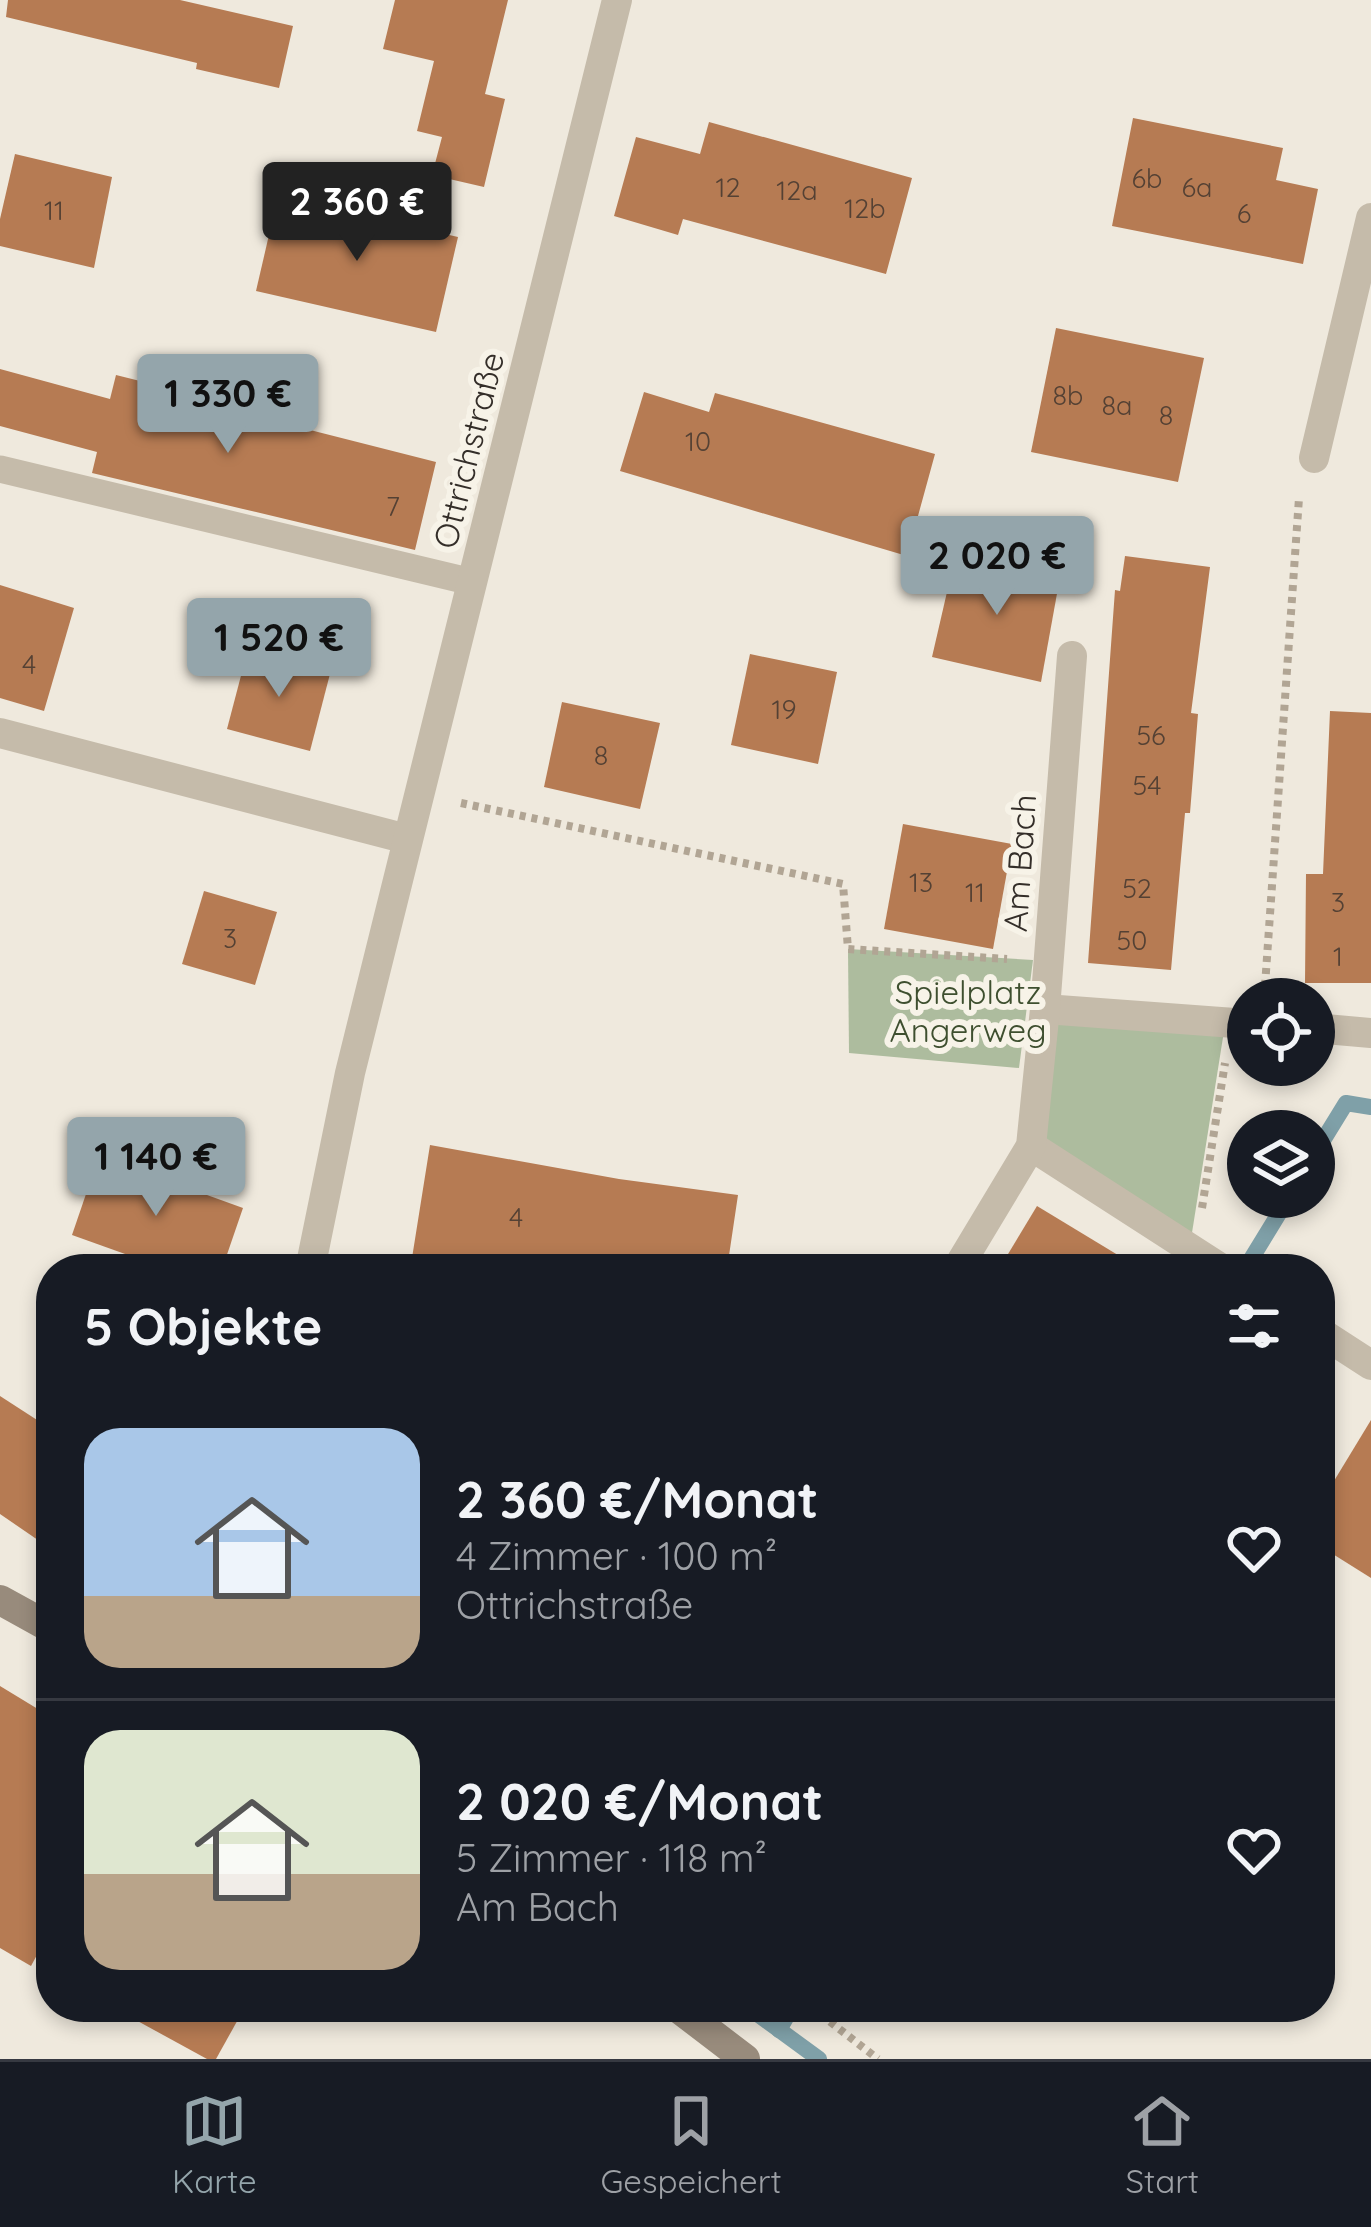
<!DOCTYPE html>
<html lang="de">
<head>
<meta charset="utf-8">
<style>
	:root { --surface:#171b24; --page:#20242c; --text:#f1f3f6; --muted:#9ea1a6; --line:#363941; --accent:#94a5ab }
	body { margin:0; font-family:Quicksand,sans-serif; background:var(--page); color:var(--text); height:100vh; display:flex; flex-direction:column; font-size:45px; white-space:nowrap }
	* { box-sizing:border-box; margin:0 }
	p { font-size:39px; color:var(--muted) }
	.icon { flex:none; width:66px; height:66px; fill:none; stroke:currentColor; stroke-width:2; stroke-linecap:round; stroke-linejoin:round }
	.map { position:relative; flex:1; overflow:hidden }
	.drawer { position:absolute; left:36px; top:1254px; width:1299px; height:768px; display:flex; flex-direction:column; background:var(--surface); border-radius:48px; box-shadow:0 6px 18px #0003 }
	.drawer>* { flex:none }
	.controls { position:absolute; left:1227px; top:978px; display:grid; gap:24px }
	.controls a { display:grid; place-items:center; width:108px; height:108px; border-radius:50%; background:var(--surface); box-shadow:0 6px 18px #0003; font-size:60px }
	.price { position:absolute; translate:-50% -102px; padding:0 27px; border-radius:12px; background:var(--accent); color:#111; font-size:39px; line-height:78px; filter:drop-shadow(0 3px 6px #0008) }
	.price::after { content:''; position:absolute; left:50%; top:72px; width:36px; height:27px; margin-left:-18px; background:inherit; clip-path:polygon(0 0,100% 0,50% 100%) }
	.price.selected { background:#222; color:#fff }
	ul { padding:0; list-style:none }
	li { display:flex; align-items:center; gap:36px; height:300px; padding:0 48px }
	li+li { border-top:3px solid var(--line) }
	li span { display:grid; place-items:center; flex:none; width:336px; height:240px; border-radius:36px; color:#555 }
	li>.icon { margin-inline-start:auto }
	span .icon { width:144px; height:144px; fill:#fffc; stroke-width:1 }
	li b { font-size:51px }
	h2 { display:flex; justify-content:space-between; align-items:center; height:144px; padding:0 48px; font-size:51px }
	.tabs { display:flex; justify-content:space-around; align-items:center; height:168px; border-top:3px solid var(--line); background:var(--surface); font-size:33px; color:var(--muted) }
	.tabs a { display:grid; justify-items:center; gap:6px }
	.tabs .selected { color:var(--accent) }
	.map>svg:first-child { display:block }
	.green { fill:#adbc9e }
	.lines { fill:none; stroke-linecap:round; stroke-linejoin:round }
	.stream { stroke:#7fa0a8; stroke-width:16 }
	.building { fill:#b67b53 }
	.path { stroke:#b1a594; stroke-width:8; stroke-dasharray:6 6; stroke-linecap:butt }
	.lane { stroke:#c5bbaa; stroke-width:27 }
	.street { stroke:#c5bbaa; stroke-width:30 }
	.secondary { stroke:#988b7c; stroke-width:30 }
	.labels { text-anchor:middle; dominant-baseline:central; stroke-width:12; stroke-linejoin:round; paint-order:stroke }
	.number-label { font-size:27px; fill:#544134 }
	.street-label { font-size:33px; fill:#342e29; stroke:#f7f3e8 }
	.park-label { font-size:33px; fill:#3e4f2f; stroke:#f7f3e8 }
</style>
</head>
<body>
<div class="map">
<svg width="1371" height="2059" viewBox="0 0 1371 2059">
	<rect width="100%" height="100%" fill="#efe9dd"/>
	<g class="green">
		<polygon points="848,949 1033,960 1019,1068 849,1053"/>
		<polygon points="1052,1018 1224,1031 1191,1239 1040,1141"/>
	</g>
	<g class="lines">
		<g class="stream">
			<polyline points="1314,1155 1346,1103 1371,1107"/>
			<polyline points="1245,1269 1289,1197"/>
			<polyline points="748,2007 819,2059"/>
			<polyline points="779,2030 791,2009"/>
		</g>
	</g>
	<g class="building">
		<polygon points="8,0 180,0 293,26 279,88 196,69 197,63 6,17"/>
		<polygon points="395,0 508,0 485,94 505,99 484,187 432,175 442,137 417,131 434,61 383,49"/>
		<polygon points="1133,118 1283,148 1276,180 1318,189 1303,264 1112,226"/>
		<polygon points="709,122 912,178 886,274 683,219 678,235 614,216 636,137 700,154"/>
		<polygon points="15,154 112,177 94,268 0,246 0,219"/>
		<polygon points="278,196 458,237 436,332 256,291"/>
		<polygon points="1056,328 1204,358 1178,482 1031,452"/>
		<polygon points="0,369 110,399 116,375 240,406 239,412 436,462 415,550 92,473 97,452 0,426"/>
		<polygon points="644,392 709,412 715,393 935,454 907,556 620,471"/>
		<polygon points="956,553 1060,577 1041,682 932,657"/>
		<polygon points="1125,556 1210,567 1191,713 1198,714 1190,813 1185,813 1171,970 1088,963 1115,590 1120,591"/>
		<polygon points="0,585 74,608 44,711 0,698"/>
		<polygon points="248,649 331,670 310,751 227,729"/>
		<polygon points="750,654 837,672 818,764 731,745"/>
		<polygon points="562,702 660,723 640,809 544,787"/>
		<polygon points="1330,711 1371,713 1371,983 1305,983 1306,874 1323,874"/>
		<polygon points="903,824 1012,844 993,949 884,929"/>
		<polygon points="204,891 277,912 255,985 182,964"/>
		<polygon points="430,1145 619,1179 738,1195 727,1269 479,1269 412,1258"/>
		<polygon points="99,1156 243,1208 222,1269 167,1269 72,1235"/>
		<polygon points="1037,1206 1141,1269 999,1269"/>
		<polygon points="0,1396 51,1429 51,1549 0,1514"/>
		<polygon points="1371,1420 1371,1578 1320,1546 1320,1504"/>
		<polygon points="0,1686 51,1717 51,1929 31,1966 0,1948"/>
		<polygon points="112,2007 245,2007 216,2059 207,2059"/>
	</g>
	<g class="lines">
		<g class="path">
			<polyline points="461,803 843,884 848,949 1007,959"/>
			<polyline points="1265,986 1299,498"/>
			<polyline points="1202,1208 1225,1063"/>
			<polyline points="811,2007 878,2059"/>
		</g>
		<polyline class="lane" points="0,469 472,582"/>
		<g class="street">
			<polyline points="1314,458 1371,218"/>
			<polyline points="0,733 407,839"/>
			<polyline points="1045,1009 1248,1024"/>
			<polyline points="1314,1028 1371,1033"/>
			<polyline points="1031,1146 1222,1269"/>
			<polyline points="310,1269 350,1073 617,0"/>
			<polyline points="957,1269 1031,1146 1045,1009 1072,656"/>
			<polyline points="1320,1332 1371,1365"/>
		</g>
		<g class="secondary">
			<polyline points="0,1600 51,1628"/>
			<polyline points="677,2007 745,2059"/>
		</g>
	</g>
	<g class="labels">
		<g class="number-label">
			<text x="1147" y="178">6b</text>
			<text x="728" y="187">12</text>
			<text x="1197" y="187">6a</text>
			<text x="797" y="190">12a</text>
			<text x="865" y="208">12b</text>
			<text x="54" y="210">11</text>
			<text x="1244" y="213">6</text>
			<text x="1068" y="395">8b</text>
			<text x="1117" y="405">8a</text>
			<text x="1166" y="415">8</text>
			<text x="698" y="441">10</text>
			<text x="393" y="506">7</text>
			<text x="29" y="664">4</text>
			<text x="784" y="709">19</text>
			<text x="1151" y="735">56</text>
			<text x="601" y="755">8</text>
			<text x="1147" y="785">54</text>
			<text x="921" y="882">13</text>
			<text x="1137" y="888">52</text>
			<text x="975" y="892">11</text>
			<text x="1338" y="902">3</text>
			<text x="230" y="938">3</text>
			<text x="1132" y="940">50</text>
			<text x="1338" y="956">1</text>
			<text x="516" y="1217">4</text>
		</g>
		<g class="street-label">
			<text transform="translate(468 450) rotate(-76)">Ottrichstraße</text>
			<text transform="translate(1019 863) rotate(-86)">Am Bach</text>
		</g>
		<g class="park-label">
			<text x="968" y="991">Spielplatz<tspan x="968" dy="38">Angerweg</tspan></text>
		</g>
	</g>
</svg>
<div class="controls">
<a><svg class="icon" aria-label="locate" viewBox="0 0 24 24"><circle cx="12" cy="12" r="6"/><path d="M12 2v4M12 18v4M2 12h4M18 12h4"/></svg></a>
<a><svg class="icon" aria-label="layers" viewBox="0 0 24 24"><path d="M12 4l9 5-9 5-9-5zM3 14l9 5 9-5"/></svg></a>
</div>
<b class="price selected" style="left:357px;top:264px">2 360 €</b>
<b class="price" style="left:228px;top:456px">1 330 €</b>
<b class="price" style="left:997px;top:618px">2 020 €</b>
<b class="price" style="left:279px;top:700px">1 520 €</b>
<b class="price" style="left:156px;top:1219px">1 140 €</b>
<section class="drawer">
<h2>5 Objekte<svg class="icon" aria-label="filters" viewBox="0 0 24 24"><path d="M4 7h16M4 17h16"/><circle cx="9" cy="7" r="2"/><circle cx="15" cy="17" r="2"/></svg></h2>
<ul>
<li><span style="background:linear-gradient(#a9c7e8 70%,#b9a48a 0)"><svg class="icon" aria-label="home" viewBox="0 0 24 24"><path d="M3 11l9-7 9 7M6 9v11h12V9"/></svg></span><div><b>2 360 €/Monat</b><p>4 Zimmer · 100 m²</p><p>Ottrichstraße</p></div><svg class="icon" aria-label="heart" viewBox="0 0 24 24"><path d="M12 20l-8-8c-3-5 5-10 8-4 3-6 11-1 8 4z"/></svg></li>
<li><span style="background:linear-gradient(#dfe7d0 60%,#b9a48a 0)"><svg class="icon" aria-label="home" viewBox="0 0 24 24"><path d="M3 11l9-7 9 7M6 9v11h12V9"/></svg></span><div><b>2 020 €/Monat</b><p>5 Zimmer · 118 m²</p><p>Am Bach</p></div><svg class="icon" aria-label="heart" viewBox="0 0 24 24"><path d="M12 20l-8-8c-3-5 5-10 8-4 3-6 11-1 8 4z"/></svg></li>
</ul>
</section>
</div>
<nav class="tabs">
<a class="selected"><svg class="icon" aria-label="map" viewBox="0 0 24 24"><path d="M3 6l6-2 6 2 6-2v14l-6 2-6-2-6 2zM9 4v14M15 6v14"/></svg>Karte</a>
<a><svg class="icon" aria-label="saved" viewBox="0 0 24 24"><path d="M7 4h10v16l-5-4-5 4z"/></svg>Gespeichert</a>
<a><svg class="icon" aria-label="home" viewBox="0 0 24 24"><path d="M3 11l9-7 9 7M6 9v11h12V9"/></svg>Start</a>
</nav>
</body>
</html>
